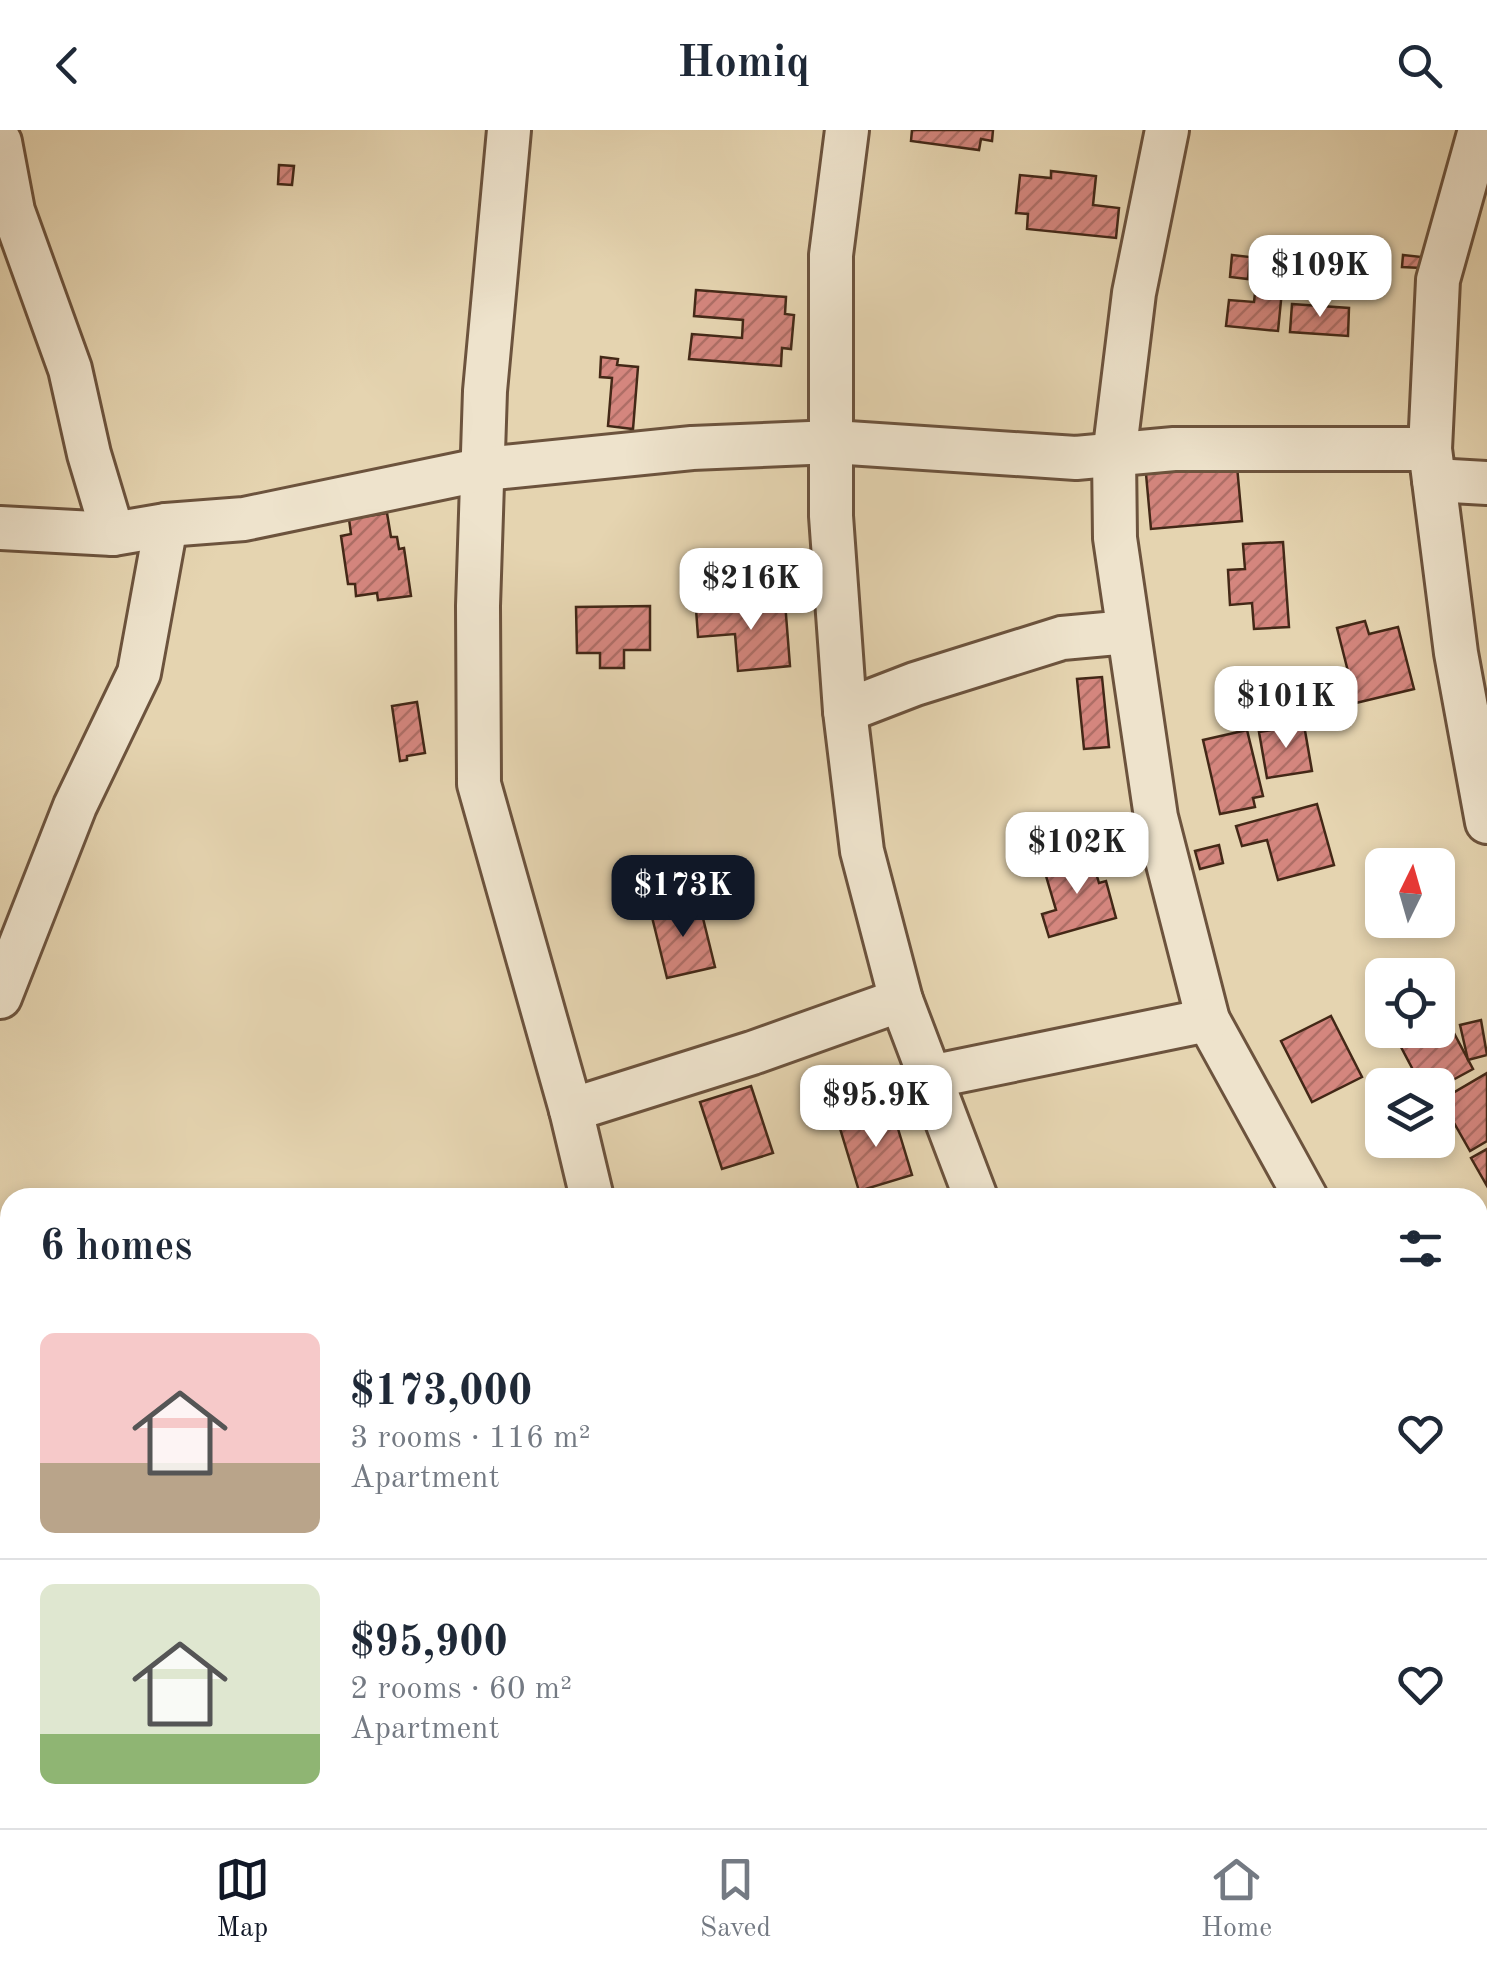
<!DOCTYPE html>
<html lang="en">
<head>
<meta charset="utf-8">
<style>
	:root { --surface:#fff; --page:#f6f6f7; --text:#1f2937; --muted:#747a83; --line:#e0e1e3; --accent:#111827 }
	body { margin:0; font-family:"Old Standard TT",serif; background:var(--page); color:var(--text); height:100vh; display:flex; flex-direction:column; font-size:38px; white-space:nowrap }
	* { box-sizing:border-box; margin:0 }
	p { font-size:32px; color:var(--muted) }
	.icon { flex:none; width:55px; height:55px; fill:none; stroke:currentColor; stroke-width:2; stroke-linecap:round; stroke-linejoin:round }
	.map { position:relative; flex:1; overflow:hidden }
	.side { position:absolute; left:0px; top:1058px; width:1488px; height:642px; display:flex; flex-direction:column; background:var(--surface); border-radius:30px 30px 0 0; box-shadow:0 5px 15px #0003 }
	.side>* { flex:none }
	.needle { width:65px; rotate:5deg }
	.buttons { position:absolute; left:1365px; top:718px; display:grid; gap:20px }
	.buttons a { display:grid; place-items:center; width:90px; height:90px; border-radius:15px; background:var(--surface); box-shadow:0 5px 15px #0003; font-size:50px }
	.price { position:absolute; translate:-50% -85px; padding:0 22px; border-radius:20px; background:#fff; color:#222; font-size:32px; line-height:65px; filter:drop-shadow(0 2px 5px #0008) }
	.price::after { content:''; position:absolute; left:50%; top:60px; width:30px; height:22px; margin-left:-15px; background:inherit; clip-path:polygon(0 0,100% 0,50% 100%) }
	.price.on { background:var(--accent); color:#fff }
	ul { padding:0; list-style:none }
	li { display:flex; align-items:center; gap:30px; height:250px; padding:0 40px }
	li+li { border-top:2px solid var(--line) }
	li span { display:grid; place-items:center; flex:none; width:280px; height:200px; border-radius:15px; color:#555 }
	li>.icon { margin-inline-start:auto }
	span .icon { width:120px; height:120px; fill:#fffc; stroke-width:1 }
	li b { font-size:42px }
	h2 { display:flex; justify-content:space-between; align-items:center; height:120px; padding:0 40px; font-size:42px }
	header { display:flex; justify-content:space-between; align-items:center; height:130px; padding:0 40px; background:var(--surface); font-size:45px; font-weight:700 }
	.dock { display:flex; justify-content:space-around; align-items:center; height:140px; border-top:2px solid var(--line); background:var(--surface); font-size:28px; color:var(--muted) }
	.dock a { display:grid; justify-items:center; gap:5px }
	.dock .on { color:var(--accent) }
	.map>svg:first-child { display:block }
	.building { fill:url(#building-hatch); stroke:#432817; stroke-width:2.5 }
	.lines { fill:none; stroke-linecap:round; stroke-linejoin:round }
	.minor-casing { stroke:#6c533d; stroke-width:48 }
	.minor { stroke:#eee3cc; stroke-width:42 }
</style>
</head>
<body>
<header><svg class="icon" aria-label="back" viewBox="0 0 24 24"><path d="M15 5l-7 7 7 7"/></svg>Homiq<svg class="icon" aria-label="search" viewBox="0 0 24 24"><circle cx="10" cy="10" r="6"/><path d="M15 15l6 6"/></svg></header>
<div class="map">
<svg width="1487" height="1698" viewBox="0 0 1487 1698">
	<defs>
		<pattern id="building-hatch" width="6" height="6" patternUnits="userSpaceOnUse" patternTransform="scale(2.5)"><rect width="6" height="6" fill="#d4867e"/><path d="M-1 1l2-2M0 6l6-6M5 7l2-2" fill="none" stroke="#ae6e66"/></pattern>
	</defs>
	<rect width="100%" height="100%" fill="#e5d4b0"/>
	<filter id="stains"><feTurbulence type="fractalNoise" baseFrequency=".002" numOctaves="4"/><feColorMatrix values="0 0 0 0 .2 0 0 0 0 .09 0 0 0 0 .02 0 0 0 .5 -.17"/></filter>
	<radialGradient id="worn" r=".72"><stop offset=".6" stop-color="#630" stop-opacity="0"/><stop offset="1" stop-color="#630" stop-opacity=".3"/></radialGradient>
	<g class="building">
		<polygon points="912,0 993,0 992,11 981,9 979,20 911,11"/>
		<polygon points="279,35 294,36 292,55 278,54"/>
		<polygon points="1051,41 1096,46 1093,75 1119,78 1116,108 1027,99 1028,84 1016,83 1020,45 1051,48"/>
		<polygon points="1232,125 1250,127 1248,149 1230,147"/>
		<polygon points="1403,125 1422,127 1421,138 1402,137"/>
		<polygon points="1258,137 1284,140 1278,201 1226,196 1229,170 1254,172"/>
		<polygon points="696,160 786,167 785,184 794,185 791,219 782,218 781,236 689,229 692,204 742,208 743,190 694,186"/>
		<polygon points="1292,174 1349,178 1348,206 1290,202"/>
		<polygon points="601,227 618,229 617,235 638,237 633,299 608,296 612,248 600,247"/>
		<polygon points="1237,336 1242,391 1151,399 1146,344"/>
		<polygon points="387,383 391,407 397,407 399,419 404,418 411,466 378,470 377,463 356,466 355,454 348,454 341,406 351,404 349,389"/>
		<polygon points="1283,412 1289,497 1254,499 1252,473 1230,475 1228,440 1245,439 1243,414"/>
		<polygon points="785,472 790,536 738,541 735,504 698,507 696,479"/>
		<polygon points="650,476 650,520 624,520 624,538 600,538 600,523 577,523 576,477"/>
		<polygon points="1365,491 1369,504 1398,497 1414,559 1356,573 1337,498"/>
		<polygon points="1102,547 1109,617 1084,619 1077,549"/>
		<polygon points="417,572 425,623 407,626 407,630 400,631 392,576"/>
		<polygon points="1304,595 1312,641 1267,648 1259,602"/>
		<polygon points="1247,600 1263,666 1253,668 1255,677 1220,684 1203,610"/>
		<polygon points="1317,674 1334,735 1278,750 1267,710 1242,716 1236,696"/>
		<polygon points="1219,715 1223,733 1200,739 1195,721"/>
		<polygon points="1091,726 1099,753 1106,751 1116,788 1049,807 1042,784 1056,780 1044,739"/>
		<polygon points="699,772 715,837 667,848 651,783"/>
		<polygon points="1438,873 1473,939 1438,958 1438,955 1421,955 1392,900 1438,900"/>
		<polygon points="1331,886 1362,947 1312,972 1281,911"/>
		<polygon points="1481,890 1487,925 1468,930 1460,895"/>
		<polygon points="1487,943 1487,1011 1470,1021 1441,970"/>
		<polygon points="751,956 773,1023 722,1039 700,972"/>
		<polygon points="892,979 912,1045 859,1061 839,995"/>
		<polygon points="1487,1019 1487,1056 1471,1028"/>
		<polygon points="1487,1110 1487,1185 1478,1190 1478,1117"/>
		<polygon points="1487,1254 1487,1277 1483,1279 1478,1257"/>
	</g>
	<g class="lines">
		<g class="minor-casing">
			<g id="minor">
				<polyline points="509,0 485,261 478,476 479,654 571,980 592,1068"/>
				<polyline points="847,0 831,125 831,386 845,581 862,721 901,870 976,1068"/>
				<polyline points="1167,0 1134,163 1114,326 1115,408 1156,687 1208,890 1306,1068"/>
				<polyline points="1480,0 1438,150 1430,319 1456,523 1487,692"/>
				<polyline points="0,12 13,81 70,239 89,324 113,404"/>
				<polyline points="1434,350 1487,353"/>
				<polyline points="0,398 113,404 166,395 244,389 484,339 692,318 833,312 1076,328 1174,319 1430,319"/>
				<polyline points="845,581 915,554 1062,508 1128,502"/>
				<polyline points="0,867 75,676 139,543 166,395"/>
				<polyline points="930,947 1208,890"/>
				<polyline points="571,980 752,923 901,870"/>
				<polyline points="1478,1332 1487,1352"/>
				<polyline points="1487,1477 1481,1499 1487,1542"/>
				<polyline points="872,1690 878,1698"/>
				<polyline points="1226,1690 1231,1698"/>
				<polyline points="1461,1690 1473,1698"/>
				<polyline points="1181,1698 1194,1690"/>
			</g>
		</g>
		<use href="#minor" class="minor"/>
	</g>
	<rect width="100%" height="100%" filter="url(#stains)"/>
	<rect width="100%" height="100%" fill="url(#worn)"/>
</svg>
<div class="buttons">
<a><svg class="needle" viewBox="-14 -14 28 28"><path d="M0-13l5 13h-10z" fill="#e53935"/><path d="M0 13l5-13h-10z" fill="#747a83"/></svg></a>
<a><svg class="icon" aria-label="locate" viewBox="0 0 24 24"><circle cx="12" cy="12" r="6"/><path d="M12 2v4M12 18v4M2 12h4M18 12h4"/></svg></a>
<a><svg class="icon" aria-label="layers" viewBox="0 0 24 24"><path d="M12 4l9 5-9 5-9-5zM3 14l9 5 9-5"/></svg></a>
</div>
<b class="price" style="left:1320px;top:190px">$109K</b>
<b class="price" style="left:751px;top:503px">$216K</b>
<b class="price" style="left:1286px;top:621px">$101K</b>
<b class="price" style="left:1077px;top:767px">$102K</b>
<b class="price on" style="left:683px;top:810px">$173K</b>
<b class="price" style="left:876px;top:1020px">$95.9K</b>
<section class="side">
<h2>6 homes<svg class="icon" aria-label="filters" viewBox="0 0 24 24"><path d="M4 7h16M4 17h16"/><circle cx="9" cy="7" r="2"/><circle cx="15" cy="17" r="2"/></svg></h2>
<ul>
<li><span style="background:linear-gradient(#f6c9c9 65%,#b9a48a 0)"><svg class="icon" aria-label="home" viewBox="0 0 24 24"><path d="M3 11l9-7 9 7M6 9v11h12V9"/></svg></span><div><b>$173,000</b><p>3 rooms · 116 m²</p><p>Apartment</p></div><svg class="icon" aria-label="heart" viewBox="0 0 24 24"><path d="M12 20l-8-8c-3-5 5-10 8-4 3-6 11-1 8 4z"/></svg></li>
<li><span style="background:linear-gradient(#dfe7d0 75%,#8fb573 0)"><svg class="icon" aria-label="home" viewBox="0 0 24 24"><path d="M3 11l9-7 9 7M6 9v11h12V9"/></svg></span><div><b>$95,900</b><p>2 rooms · 60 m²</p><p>Apartment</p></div><svg class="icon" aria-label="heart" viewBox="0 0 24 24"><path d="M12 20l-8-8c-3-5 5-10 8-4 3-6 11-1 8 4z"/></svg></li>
</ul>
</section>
</div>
<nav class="dock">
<a class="on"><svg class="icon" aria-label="map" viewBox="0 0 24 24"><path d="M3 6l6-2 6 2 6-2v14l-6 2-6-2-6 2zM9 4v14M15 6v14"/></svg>Map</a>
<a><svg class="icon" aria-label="saved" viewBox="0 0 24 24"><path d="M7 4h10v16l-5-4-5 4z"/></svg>Saved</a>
<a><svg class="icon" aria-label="home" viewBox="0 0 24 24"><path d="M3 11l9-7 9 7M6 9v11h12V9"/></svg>Home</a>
</nav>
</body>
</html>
